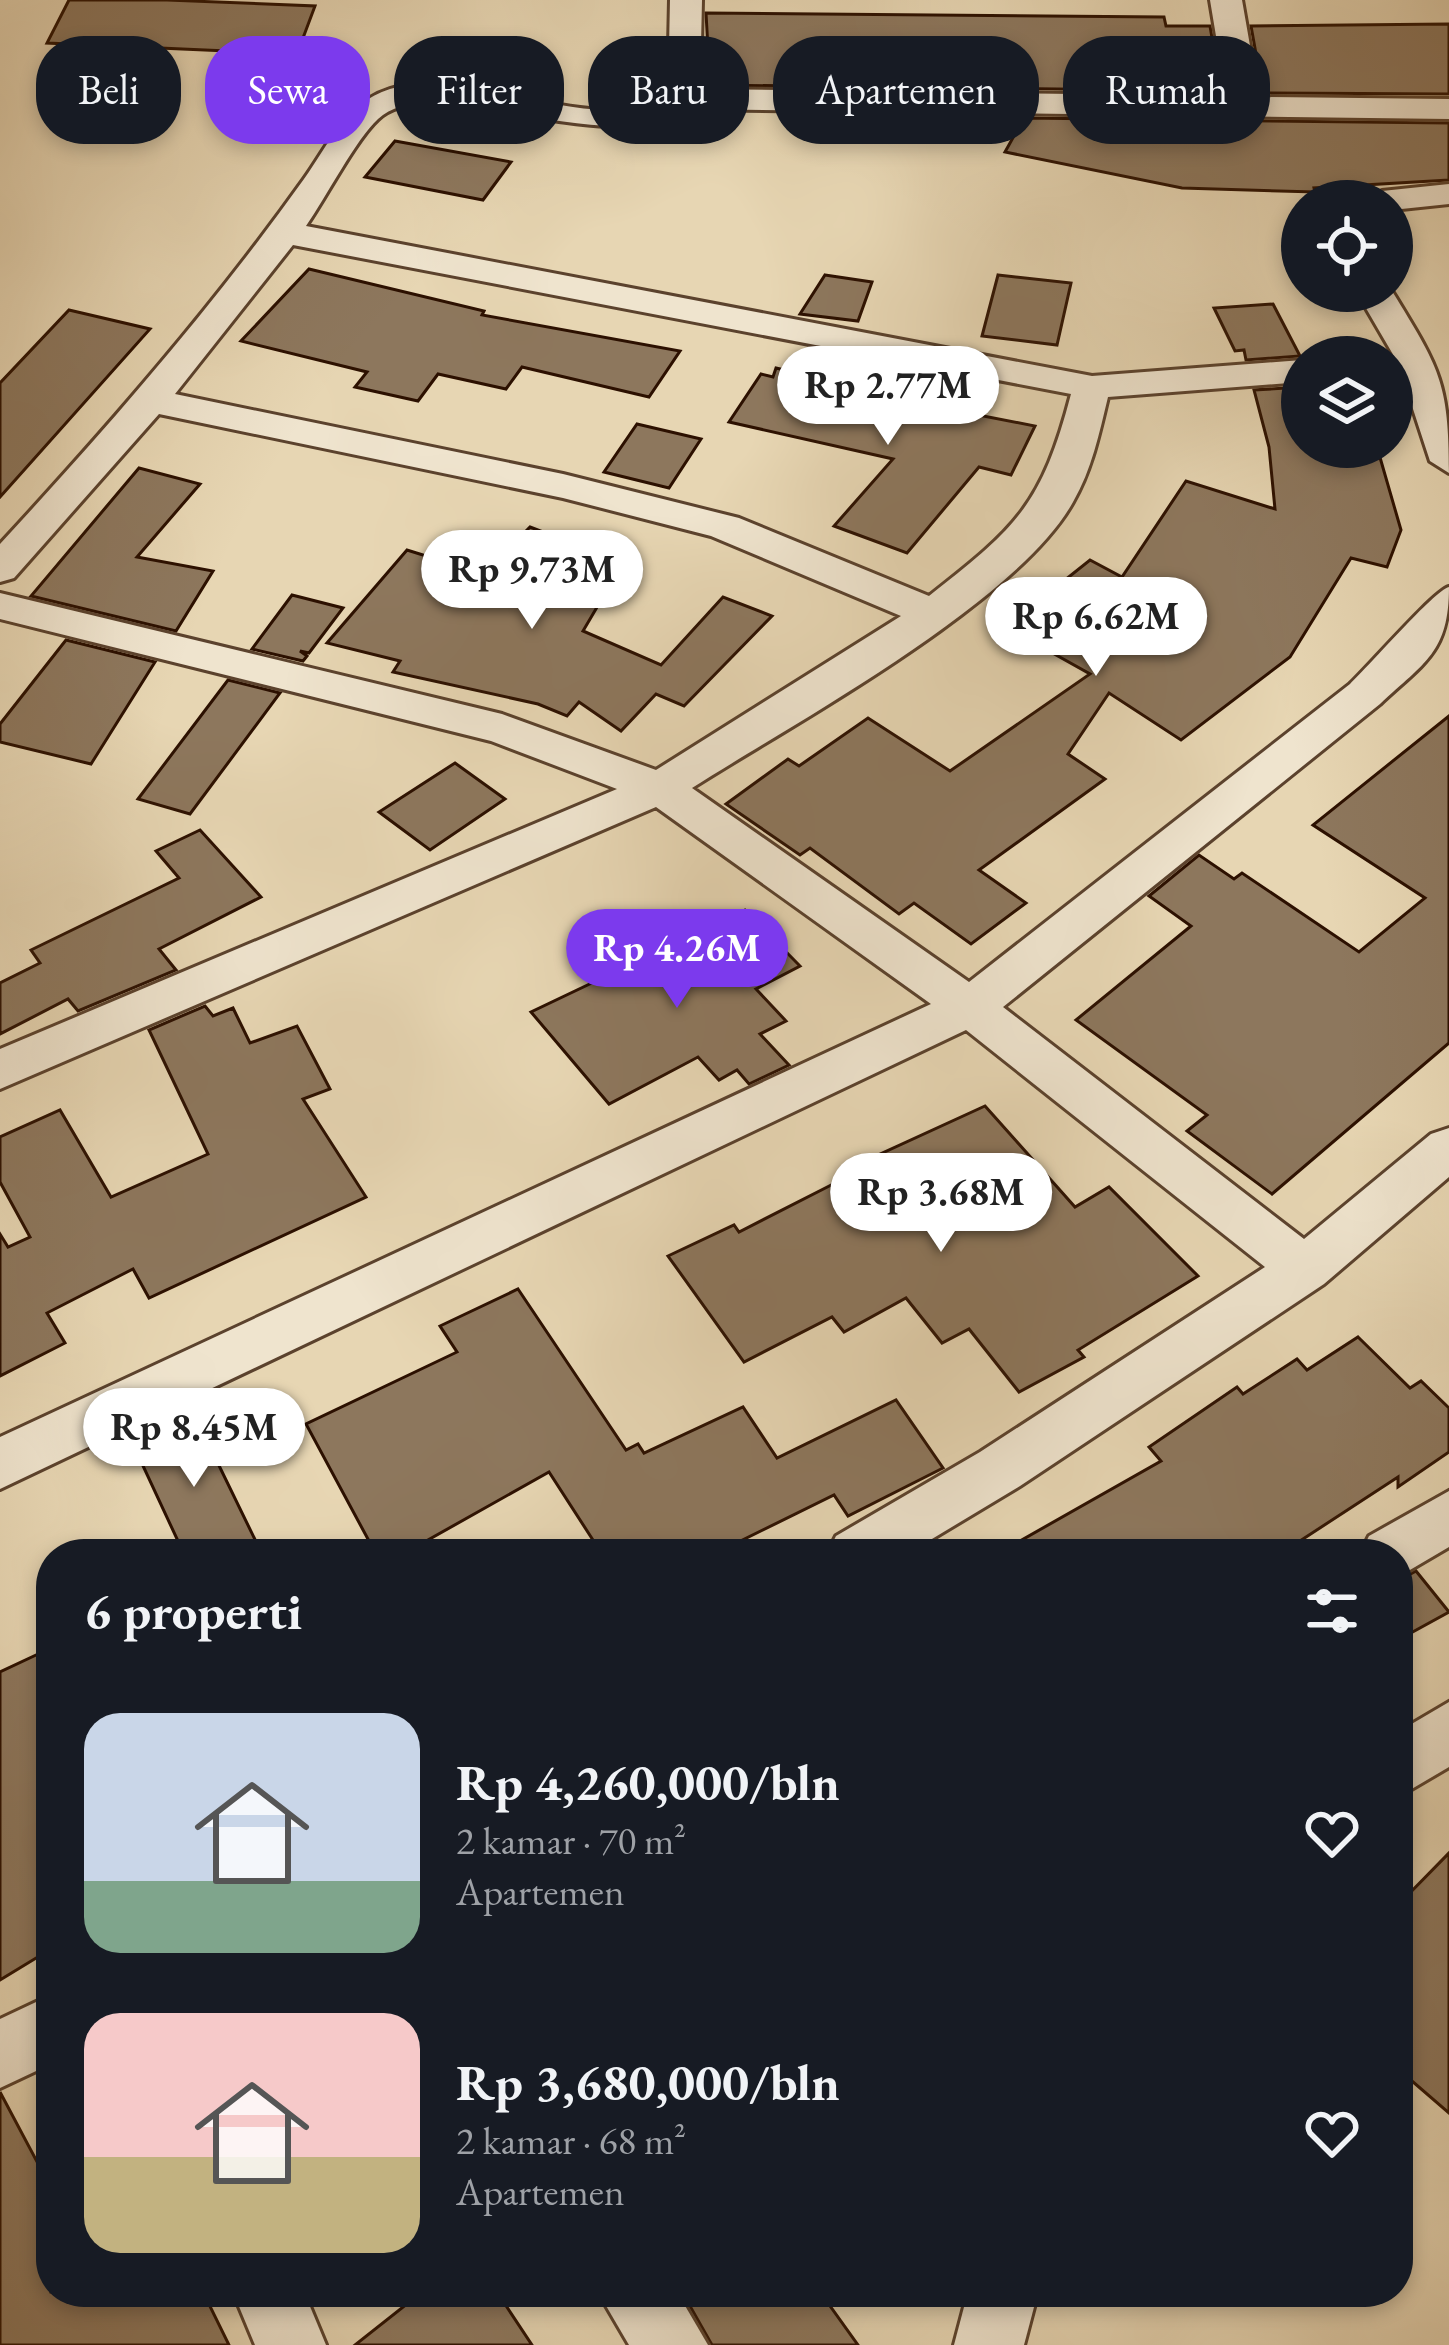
<!DOCTYPE html>
<html lang="id">
<head>
<meta charset="utf-8">
<style>
	:root { --surface:#171b24; --page:#242831; --text:#f1f3f6; --muted:#9ea1a6; --accent:#7c3aed }
	body { margin:0; font-family:"EB Garamond",serif; background:var(--page); color:var(--text); height:100vh; display:flex; flex-direction:column; font-size:45px; white-space:nowrap }
	* { box-sizing:border-box; margin:0 }
	p { font-size:39px; color:var(--muted) }
	.icon { flex:none; width:66px; height:66px; fill:none; stroke:currentColor; stroke-width:2; stroke-linecap:round; stroke-linejoin:round }
	.map { position:relative; flex:1; overflow:hidden }
	.details { position:absolute; left:36px; top:1539px; width:1377px; height:768px; display:flex; flex-direction:column; background:var(--surface); border-radius:48px; box-shadow:0 6px 18px #0003 }
	.details>* { flex:none }
	.guide { position:absolute; left:36px; top:36px; width:1377px; height:108px; display:flex; gap:24px }
	.controls { position:absolute; left:1281px; top:180px; display:grid; gap:24px }
	.controls a { display:grid; place-items:center; width:132px; height:132px; border-radius:50%; background:var(--surface); box-shadow:0 6px 18px #0003; font-size:60px }
	.price { position:absolute; translate:-50% -102px; padding:0 27px; border-radius:42px; background:#fff; color:#222; font-size:39px; line-height:78px; filter:drop-shadow(0 3px 6px #0008) }
	.price::after { content:''; position:absolute; left:50%; top:72px; width:36px; height:27px; margin-left:-18px; background:inherit; clip-path:polygon(0 0,100% 0,50% 100%) }
	.price.active { background:var(--accent); color:#fff }
	ul { padding:0; list-style:none }
	li { display:flex; align-items:center; gap:36px; height:300px; padding:0 48px }
	li span { display:grid; place-items:center; flex:none; width:336px; height:240px; border-radius:36px; color:#555 }
	li>.icon { margin-inline-start:auto }
	span .icon { width:144px; height:144px; fill:#fffc; stroke-width:1 }
	li b { font-size:51px }
	h2 { display:flex; justify-content:space-between; align-items:center; height:144px; padding:0 48px; font-size:51px }
	.chip { padding:0 42px; border-radius:48px; background:var(--surface); box-shadow:0 6px 18px #0003; font-size:42px; line-height:108px }
	.chip.active { background:var(--accent); color:#fff }
	.map>svg:first-child { display:block }
	.building { fill:#8d775d; stroke:#2c1000; stroke-width:3 }
	.lines { fill:none; stroke-linecap:round; stroke-linejoin:round }
	.street-casing { stroke:#5b422d; stroke-width:6 }
	.street { fill:#efe4ce; fill-rule:evenodd }
</style>
</head>
<body>
<div class="map">
<svg width="1449" height="2345" viewBox="0 0 1449 2345">
	<rect width="100%" height="100%" fill="#e7d6b3"/>
	<filter id="stains"><feTurbulence type="fractalNoise" baseFrequency=".00167" numOctaves="4"/><feColorMatrix values="0 0 0 0 .2 0 0 0 0 .09 0 0 0 0 .02 0 0 0 .5 -.17"/></filter>
	<radialGradient id="worn" r=".72"><stop offset=".6" stop-color="#630" stop-opacity="0"/><stop offset="1" stop-color="#630" stop-opacity=".3"/></radialGradient>
	<g class="building">
		<polygon points="69,0 167,0 315,6 297,54 47,43"/>
		<polygon points="706,13 1164,17 1166,26 1210,26 1221,91 710,85"/>
		<polygon points="1449,24 1449,94 1263,93 1251,26"/>
		<polygon points="1024,118 1449,123 1449,180 1314,188 1315,192 1182,188 1005,152"/>
		<polygon points="395,141 511,162 483,200 365,177"/>
		<polygon points="309,269 484,311 482,315 680,351 649,397 522,367 506,389 438,374 418,401 355,387 367,372 241,341"/>
		<polygon points="825,275 872,282 858,321 800,314"/>
		<polygon points="998,275 1071,283 1057,345 982,336"/>
		<polygon points="1273,304 1300,356 1246,360 1244,350 1235,351 1214,308"/>
		<polygon points="69,310 150,329 0,497 0,383"/>
		<polygon points="776,368 837,382 835,387 1035,426 1011,475 979,467 907,553 834,526 893,459 729,422 761,374 773,377"/>
		<polygon points="1302,387 1302,447 1377,447 1401,530 1387,567 1351,558 1290,657 1181,740 1109,693 1068,754 1105,779 979,870 1026,903 971,944 914,903 899,914 810,848 800,855 726,804 788,759 799,766 868,718 950,771 1090,674 1006,627 1090,560 1122,577 1186,481 1275,509 1269,447 1254,390"/>
		<polygon points="637,424 701,439 669,488 604,472"/>
		<polygon points="139,468 200,484 137,557 213,571 176,631 31,596"/>
		<polygon points="530,527 572,543 561,555 620,568 583,631 661,665 723,597 772,616 684,706 656,694 621,731 579,702 567,716 538,704 393,672 400,661 327,643 407,550 484,574"/>
		<polygon points="292,595 343,608 309,653 300,651 307,656 303,661 252,649"/>
		<polygon points="66,640 155,662 91,764 0,742 0,724"/>
		<polygon points="228,680 280,693 190,814 138,799"/>
		<polygon points="1449,716 1449,1043 1272,1194 1187,1131 1207,1115 1076,1020 1191,926 1149,896 1199,855 1234,879 1242,873 1359,952 1425,898 1313,825"/>
		<polygon points="455,763 505,799 430,850 379,812"/>
		<polygon points="200,830 261,897 159,949 176,970 78,1011 68,999 0,1034 0,983 40,963 31,950 179,878 156,851"/>
		<polygon points="745,910 800,966 756,989 786,1021 760,1034 789,1065 749,1084 737,1070 719,1080 698,1057 609,1104 531,1012"/>
		<polygon points="205,1006 213,1016 233,1008 250,1043 297,1026 330,1089 303,1099 366,1197 149,1298 133,1269 47,1313 65,1343 0,1376 0,1234 8,1247 30,1237 0,1182 0,1137 60,1110 111,1197 208,1154 149,1030"/>
		<polygon points="985,1106 1075,1207 1109,1187 1198,1276 1078,1350 1084,1357 1019,1392 969,1329 942,1343 906,1298 844,1332 832,1317 744,1362 668,1256 734,1225 739,1232 843,1179 839,1173"/>
		<polygon points="518,1289 626,1450 638,1444 644,1453 743,1407 777,1458 896,1400 943,1468 848,1516 834,1495 714,1554 602,1554 549,1472 403,1554 376,1554 306,1424 457,1352 440,1326"/>
		<polygon points="1358,1337 1410,1388 1421,1381 1449,1408 1449,1452 1398,1487 1398,1477 1280,1554 997,1554 1161,1461 1149,1447 1237,1387 1243,1394 1297,1359 1307,1370"/>
		<polygon points="193,1412 262,1554 184,1554 131,1440"/>
		<polygon points="1416,1571 1449,1612 1398,1640 1398,1581"/>
		<polygon points="51,1648 51,1949 0,1980 0,1672"/>
		<polygon points="1449,1853 1449,2113 1398,2069 1398,1905"/>
		<polygon points="0,2092 51,2188 51,2292 203,2292 229,2345 0,2345"/>
		<polygon points="422,2292 497,2292 532,2345 355,2345"/>
		<polygon points="682,2292 820,2292 858,2345 712,2345"/>
	</g>
	<g class="lines">
		<g class="street-casing">
			<g id="street">
				<path d="M670,0H702L700,89L1226,96L1210,0H1242L1259,97L1449,99V119L691,109C602,163 433,67 378,119C356,139 325,199 306,226L1092,376L1302,360V382L1108,397C1099,434 1092,469 1073,502C1017,603 794,723 692,788L969,982L1350,684C1370,665 1434,591 1449,587C1449,652 1425,662 1380,704L1003,1007L1304,1239L1431,1134L1449,1128V1177L1324,1284L1020,1486L907,1554H827L836,1536L980,1452L1265,1267L966,1030L0,1489V1437L931,1004L656,807L0,1089V1049L617,789L491,741L0,619V593L502,714L656,770L901,616L711,536L563,498L159,414L14,578L0,582V544C108,427 212,308 304,179C330,143 345,103 390,89C476,63 591,141 668,95ZM293,245L1071,394C1042,505 1017,527 929,596L739,518L563,474L175,394Z"/>
				<polygon points="1449,184 1449,204 1392,210 1392,201 1365,201 1382,191"/>
				<path d="M1356,291H1392C1439,368 1449,381 1449,473L1430,461L1398,363Z"/>
				<polygon points="1449,1491 1449,1547 1398,1577 1398,1554 1360,1554 1369,1536"/>
				<polygon points="1449,1702 1449,1767 1398,1797 1398,1732"/>
				<polygon points="51,1995 51,2064 0,2088 0,2019"/>
				<polygon points="233,2292 304,2292 326,2345 255,2345"/>
				<polygon points="598,2292 677,2292 708,2345 629,2345"/>
				<polygon points="968,2292 1038,2292 1024,2345 954,2345"/>
			</g>
		</g>
		<use href="#street" class="street"/>
	</g>
	<rect width="100%" height="100%" filter="url(#stains)"/>
	<rect width="100%" height="100%" fill="url(#worn)"/>
</svg>
<div class="controls">
<a><svg class="icon" aria-label="locate" viewBox="0 0 24 24"><circle cx="12" cy="12" r="6"/><path d="M12 2v4M12 18v4M2 12h4M18 12h4"/></svg></a>
<a><svg class="icon" aria-label="layers" viewBox="0 0 24 24"><path d="M12 4l9 5-9 5-9-5zM3 14l9 5 9-5"/></svg></a>
</div>
<b class="price" style="left:888px;top:448px">Rp 2.77M</b>
<b class="price" style="left:532px;top:632px">Rp 9.73M</b>
<b class="price" style="left:1096px;top:679px">Rp 6.62M</b>
<b class="price active" style="left:677px;top:1011px">Rp 4.26M</b>
<b class="price" style="left:941px;top:1255px">Rp 3.68M</b>
<b class="price" style="left:194px;top:1490px">Rp 8.45M</b>
<div class="guide">
<a class="chip">Beli</a>
<a class="chip active">Sewa</a>
<a class="chip">Filter</a>
<a class="chip">Baru</a>
<a class="chip">Apartemen</a>
<a class="chip">Rumah</a>
</div>
<section class="details">
<h2>6 properti<svg class="icon" aria-label="filters" viewBox="0 0 24 24"><path d="M4 7h16M4 17h16"/><circle cx="9" cy="7" r="2"/><circle cx="15" cy="17" r="2"/></svg></h2>
<ul>
<li><span style="background:linear-gradient(#c9d6e8 70%,#7fa58c 0)"><svg class="icon" aria-label="home" viewBox="0 0 24 24"><path d="M3 11l9-7 9 7M6 9v11h12V9"/></svg></span><div><b>Rp 4,260,000/bln</b><p>2 kamar · 70 m²</p><p>Apartemen</p></div><svg class="icon" aria-label="heart" viewBox="0 0 24 24"><path d="M12 20l-8-8c-3-5 5-10 8-4 3-6 11-1 8 4z"/></svg></li>
<li><span style="background:linear-gradient(#f6c9c9 60%,#c2b280 0)"><svg class="icon" aria-label="home" viewBox="0 0 24 24"><path d="M3 11l9-7 9 7M6 9v11h12V9"/></svg></span><div><b>Rp 3,680,000/bln</b><p>2 kamar · 68 m²</p><p>Apartemen</p></div><svg class="icon" aria-label="heart" viewBox="0 0 24 24"><path d="M12 20l-8-8c-3-5 5-10 8-4 3-6 11-1 8 4z"/></svg></li>
</ul>
</section>
</div>
</body>
</html>
